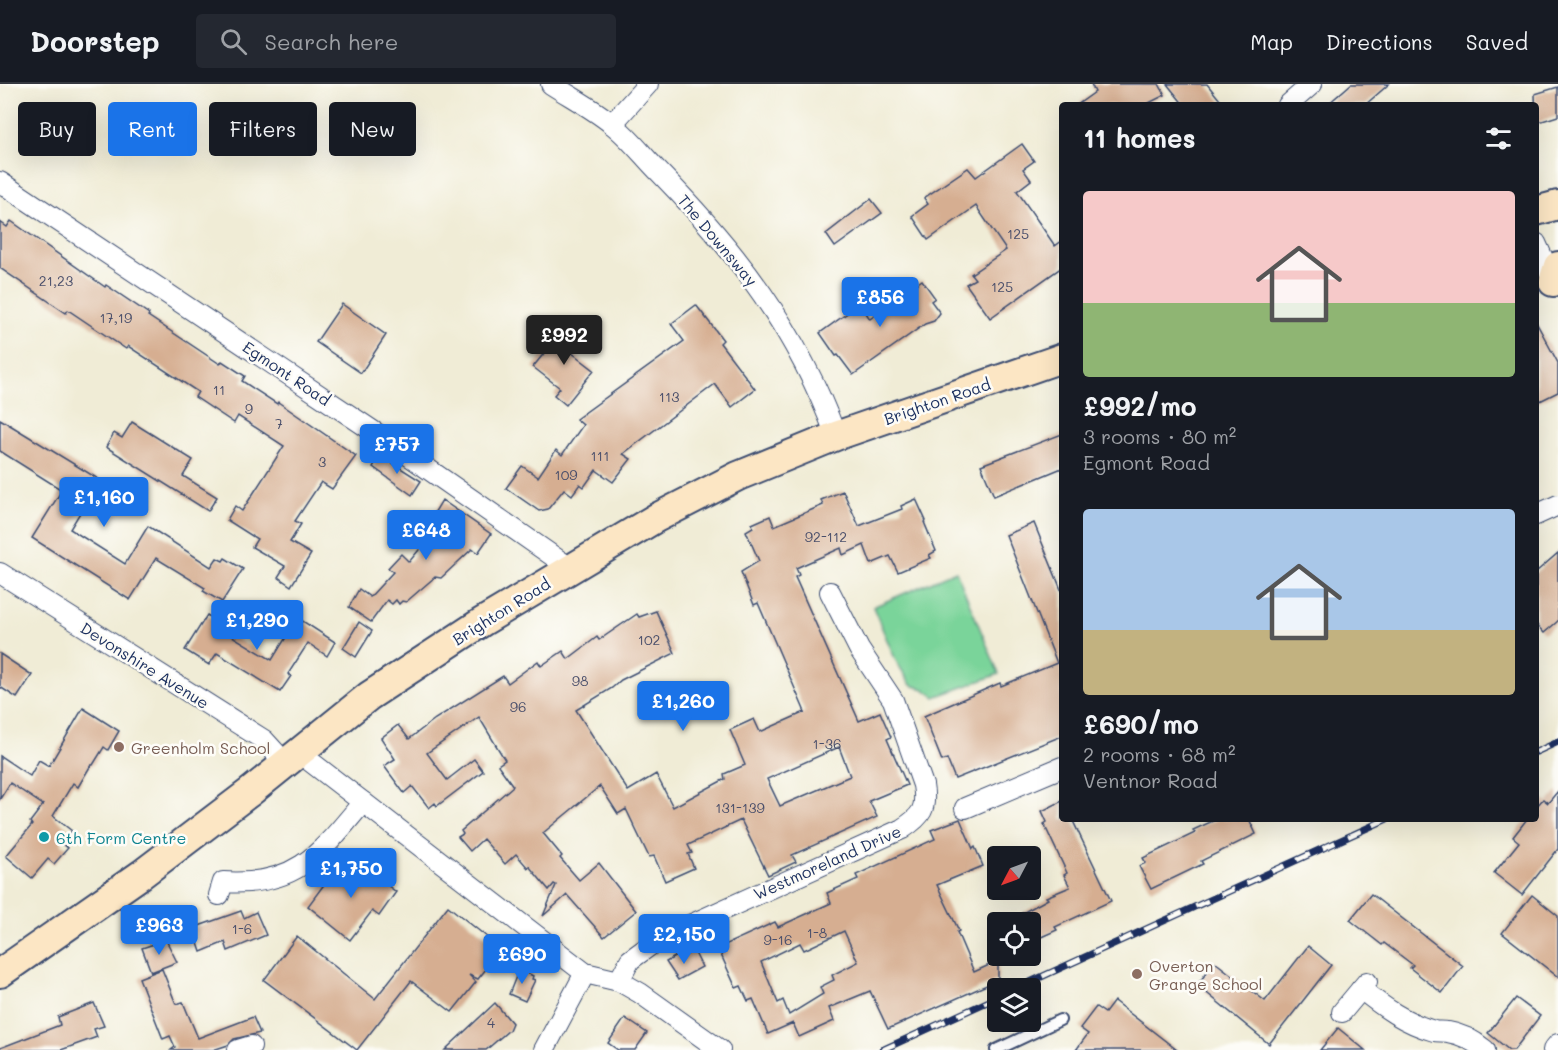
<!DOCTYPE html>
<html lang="en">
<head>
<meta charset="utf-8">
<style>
	:root { --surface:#171b24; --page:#242831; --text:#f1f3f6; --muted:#9ea1a6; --line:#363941; --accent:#1a73e8 }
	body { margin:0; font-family:Mali,sans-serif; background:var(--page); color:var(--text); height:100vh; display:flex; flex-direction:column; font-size:22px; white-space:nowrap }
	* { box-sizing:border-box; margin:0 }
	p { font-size:20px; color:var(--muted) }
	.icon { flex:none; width:33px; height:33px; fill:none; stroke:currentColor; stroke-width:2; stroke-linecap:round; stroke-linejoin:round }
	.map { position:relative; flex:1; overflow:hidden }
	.details { position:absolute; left:1059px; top:18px; width:480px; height:720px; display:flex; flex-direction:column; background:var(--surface); border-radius:6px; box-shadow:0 6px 24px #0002 }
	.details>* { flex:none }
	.guide { position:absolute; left:18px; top:18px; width:570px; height:54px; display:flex; gap:12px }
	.needle { width:39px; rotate:229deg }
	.tools { position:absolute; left:987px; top:762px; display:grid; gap:12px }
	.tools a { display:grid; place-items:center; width:54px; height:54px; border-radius:6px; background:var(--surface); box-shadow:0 6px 24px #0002; font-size:30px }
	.price { position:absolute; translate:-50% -51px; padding:0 14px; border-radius:6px; background:var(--accent); color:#fff; font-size:20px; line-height:39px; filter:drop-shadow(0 2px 3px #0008) }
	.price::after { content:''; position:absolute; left:50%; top:36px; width:18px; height:14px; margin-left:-9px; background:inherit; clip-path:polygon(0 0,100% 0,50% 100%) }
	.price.on { background:#222; color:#fff }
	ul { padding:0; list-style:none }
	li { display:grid; align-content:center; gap:12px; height:318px; padding:0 24px }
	li span { display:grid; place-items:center; height:186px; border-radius:6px; color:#555 }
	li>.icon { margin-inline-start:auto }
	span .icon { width:108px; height:108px; fill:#fffc; stroke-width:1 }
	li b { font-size:26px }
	h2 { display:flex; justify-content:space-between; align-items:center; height:72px; padding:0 24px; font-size:26px }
	.tag { padding:0 21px; border-radius:6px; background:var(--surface); box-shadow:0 6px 24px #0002; font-size:21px; line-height:54px }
	.tag.on { background:var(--accent); color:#fff }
	header { display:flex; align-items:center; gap:36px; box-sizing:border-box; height:84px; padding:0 30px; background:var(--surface); border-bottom:2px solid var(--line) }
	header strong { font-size:28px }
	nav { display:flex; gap:33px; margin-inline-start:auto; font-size:21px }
	.search { width:420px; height:54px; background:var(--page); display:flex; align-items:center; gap:15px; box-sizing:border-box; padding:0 21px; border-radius:6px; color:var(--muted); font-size:22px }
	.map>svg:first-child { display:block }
	.green { fill:#7ad49a; stroke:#4a827c; stroke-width:1.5 }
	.building { fill:#d6ae91; fill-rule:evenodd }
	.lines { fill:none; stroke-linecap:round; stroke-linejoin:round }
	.service-casing { stroke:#3b4b70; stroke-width:14 }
	.minor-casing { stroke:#3b4b70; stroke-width:22 }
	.secondary-casing { stroke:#3b4b70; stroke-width:32 }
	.service { stroke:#fff; stroke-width:10 }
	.minor { stroke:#fff; stroke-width:20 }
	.secondary { stroke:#fce6c4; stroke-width:28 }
	.rail-casing { stroke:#1b2f5e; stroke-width:7 }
	.rail { stroke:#fdfcf7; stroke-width:4.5; stroke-dasharray:14; stroke-linecap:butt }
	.education-dot { fill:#8d6e63; stroke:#fdfcf7; stroke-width:2 }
	.culture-dot { fill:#0f9aa8; stroke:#fdfcf7; stroke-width:2 }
	.labels { text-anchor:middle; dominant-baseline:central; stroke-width:5; stroke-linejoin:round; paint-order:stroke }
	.number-label { font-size:14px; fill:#4a4f6b }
	.street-label { font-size:16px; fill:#1b2f5e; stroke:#fdfcf7 }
	.education-label { font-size:16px; fill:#785e54; stroke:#fdfcf7; text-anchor:start }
	.culture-label { font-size:16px; fill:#0d838f; stroke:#fdfcf7; text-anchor:start }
</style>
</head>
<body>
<header>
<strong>Doorstep</strong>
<div class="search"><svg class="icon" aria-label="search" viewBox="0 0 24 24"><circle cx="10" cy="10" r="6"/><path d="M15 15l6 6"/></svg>Search here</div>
<nav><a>Map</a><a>Directions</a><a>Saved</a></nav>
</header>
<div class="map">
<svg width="1558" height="966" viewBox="0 0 1558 966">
	<rect width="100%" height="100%" fill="#fdfcf7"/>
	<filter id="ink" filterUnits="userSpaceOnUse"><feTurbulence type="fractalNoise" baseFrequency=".0167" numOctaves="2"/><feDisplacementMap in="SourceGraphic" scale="12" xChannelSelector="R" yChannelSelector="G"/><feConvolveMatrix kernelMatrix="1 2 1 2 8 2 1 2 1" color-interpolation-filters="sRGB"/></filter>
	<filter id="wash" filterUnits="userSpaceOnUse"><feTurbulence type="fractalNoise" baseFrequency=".008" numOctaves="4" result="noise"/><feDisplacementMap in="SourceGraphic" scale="24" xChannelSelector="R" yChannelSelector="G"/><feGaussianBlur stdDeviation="1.35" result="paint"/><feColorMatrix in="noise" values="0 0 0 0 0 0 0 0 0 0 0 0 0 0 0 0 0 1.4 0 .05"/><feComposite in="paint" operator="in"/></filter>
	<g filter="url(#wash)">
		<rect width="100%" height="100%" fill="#f0ecd6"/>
		<polygon class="green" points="956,487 999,590 935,613 924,605 911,601 896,577 873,523"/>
		<g id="blocks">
			<g class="building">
				<polygon points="1091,0 1159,0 1165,11 1145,21 1077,21 1095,8"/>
				<polygon points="1167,0 1207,0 1224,21 1184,21"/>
				<polygon points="1351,0 1389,0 1365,21 1327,21"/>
				<polygon points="1558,3 1558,32 1536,39 1535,10"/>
				<polygon points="1022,60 1034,77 1023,85 1031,96 1017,107 1055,162 1062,157 1062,183 990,234 966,200 975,195 971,190 1006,166 976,122 928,156 912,132 928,120 924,114 968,84 976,93"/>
				<polygon points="871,115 882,129 835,163 826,150"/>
				<polygon points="11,137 105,203 106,201 149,230 148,232 220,280 222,277 245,292 242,297 277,320 278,318 356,372 332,405 321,398 295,437 301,440 290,458 311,470 291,502 278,493 285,482 252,463 257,455 227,436 235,422 242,427 284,362 238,332 234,339 195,313 198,308 128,262 126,265 68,226 66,229 0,184 0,138 7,143"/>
				<polygon points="922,196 935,214 931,217 940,229 934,237 925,240 853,291 838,271 836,272 820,249 860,220 870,235"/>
				<polygon points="342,220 386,251 361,289 316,258"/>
				<polygon points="696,221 723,256 720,259 755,305 732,323 715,300 623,370 631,375 613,398 596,386 584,403 580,400 572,411 564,405 548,425 539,427 506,404 522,382 538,393 556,366 562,371 583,341 576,335 684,257 671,240"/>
				<polygon points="1536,238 1558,279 1558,308 1536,319"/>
				<polygon points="567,241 579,251 567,265 594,286 566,321 554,311 560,304 533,283"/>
				<polygon points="0,335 100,396 70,445 125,480 148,442 211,483 217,474 223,477 225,474 243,485 222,518 203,507 205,504 156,474 130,516 32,454 62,406 0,367"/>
				<polygon points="132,338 193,376 183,392 217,413 208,427 106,363 114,349 122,354"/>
				<polygon points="1062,350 1062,384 994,412 981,381"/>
				<polygon points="380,371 421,397 412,411 373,383"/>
				<path d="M843,407L859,442L902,425L901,422L916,415L926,437L924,438L936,467L929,471L931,474L898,488L890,472L871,480L864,461L843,471L841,464L796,484L799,491L795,493L859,637L880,628L891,653L887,655L907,701L869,717L877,733L792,771L796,778L768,791L741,736L688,761L692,769L688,770L694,784L665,797L654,772L649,773L626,725L618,730L600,702L543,749L562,772L560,774L579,796L599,779L636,827L604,853L567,811L543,832L556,801L554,800L549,806L529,782L528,784L516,770L505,780L483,755L470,767L458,753L463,750L461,747L513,702L498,681L505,676L479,633L427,669L447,696L474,675L483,687L437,722L435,719L429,724L412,702L404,709L384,682L395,675L381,654L398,641L409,655L435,635L503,592L508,599L538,577L541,582L563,567L568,575L597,553L599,556L637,530L639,533L656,527L675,569L621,596L612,604L576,626L628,707L656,690L673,723L725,695L724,690L745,681L730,646L754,635L760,648L805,628L758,519L754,521L741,488L759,477L746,447L753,443L752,440L770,432L774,442L823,421L821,416ZM839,663L850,692L780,722L767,695Z"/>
				<polygon points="442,416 491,450 478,469 472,465 441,494 435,493 406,518 402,517 399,520 396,516 392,520 387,516 371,538 349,523 359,505 370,513 393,488 388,484 401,470 409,478 428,455 426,453 438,441 430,436"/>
				<polygon points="1034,439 1062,508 1062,652 955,695 947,675 942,677 924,632 1000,599 1001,602 1057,579 1006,451"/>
				<polygon points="1558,469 1558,537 1544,549 1536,540 1536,488"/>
				<polygon points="207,531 224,542 222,546 272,576 298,534 335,558 327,572 308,559 288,590 291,592 280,608 217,569 209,581 185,566"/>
				<polygon points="359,538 372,547 356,573 343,564"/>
				<polygon points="0,570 32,591 17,614 0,603"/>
				<polygon points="83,624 119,647 108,666 104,663 93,681 91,681 78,703 73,699 53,732 72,747 61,759 68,764 54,780 48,775 32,794 6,772 32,741 30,738 43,721 10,699 0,715 0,672 30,692 39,676 49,682"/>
				<polygon points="1558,707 1558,765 1522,811 1494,789 1519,758 1513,753 1527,735 1536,735 1536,723 1543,715 1548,719"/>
				<polygon points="1062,717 1062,735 1072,735 1111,817 1055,843 1057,846 1030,858 1030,838 1006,838 1048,815 1046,813 1070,803 1064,791 1067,789 1044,740 1047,738 1042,727"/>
				<path d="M960,735L973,765L975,763L983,782L937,801L959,847L957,848L974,888L998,877V896L888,945L870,907L829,924L834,937L799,953L793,939L768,950L753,915L748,917L741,902L736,904L718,864L775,838L778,843L831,819L827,809L858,795L856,791L935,755L931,746ZM844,847L858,878L832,891L834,896L820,903L823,910L789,931L783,916L778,919L761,878L800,859L804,866Z"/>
				<polygon points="1217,735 1249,735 1256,750 1201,777 1203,780 1151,805 1139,782 1146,779 1143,774 1195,749 1193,746"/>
				<polygon points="353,775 396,808 379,832 372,827 350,856 308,822 334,787 340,792"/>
				<polygon points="1371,810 1463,882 1442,909 1410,884 1413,881 1384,859 1382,861 1350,836"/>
				<polygon points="1532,811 1558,832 1558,893 1502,849"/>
				<polygon points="448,822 502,865 478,895 469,891 476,898 452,928 411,897 357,966 264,896 297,852 375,915"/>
				<polygon points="241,827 244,834 256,828 266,851 228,867 225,858 201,868 193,844"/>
				<polygon points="166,856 177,878 151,888 142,864"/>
				<polygon points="1308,862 1331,881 1269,960 1197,901 1215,878 1265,917"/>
				<polygon points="694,867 702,883 678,896 666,878 683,868 685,871"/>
				<polygon points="162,885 176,920 183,918 198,954 253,933 260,949 234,955 228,961 213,966 171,966 175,963 170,952 163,955 139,894"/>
				<polygon points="519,885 533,892 532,895 535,896 525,917 509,910"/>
				<polygon points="1516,914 1540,932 1514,966 1509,966 1488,949"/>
				<polygon points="1114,917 1177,966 1076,966 1088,950 1080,944 1096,923 1105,929"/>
				<polygon points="94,919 104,942 94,945 97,953 61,966 0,966 0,964 60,941 58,933"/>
				<polygon points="495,919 512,939 509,946 486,966 445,966"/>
				<polygon points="625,934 647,949 635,966 618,966 608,959"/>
				<polygon points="1338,944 1365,966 1320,966"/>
			</g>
		</g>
	</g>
	<g filter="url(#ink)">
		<use href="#blocks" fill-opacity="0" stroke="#3b4b70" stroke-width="1.5"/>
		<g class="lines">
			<g class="service-casing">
				<polyline id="service" points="996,966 1060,936"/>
			</g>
			<g class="minor-casing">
				<g id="minor">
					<path d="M551,0C571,13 594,25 612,40C630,54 644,73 660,89C738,169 797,246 836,352"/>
					<polyline points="1288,21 1312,0"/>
					<polyline points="612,40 648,0"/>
					<polyline points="0,98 385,355 570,484"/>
					<polyline points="1536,159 1555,201"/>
					<polyline points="1536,431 1558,421"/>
					<polyline points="0,489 264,656 285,679"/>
					<polyline points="298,668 585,889 619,897 640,909 720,966"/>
					<polyline points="965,724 1062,683"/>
					<path d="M219,811L223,798C296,803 320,770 363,718"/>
					<path d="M619,897L630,876L659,855L902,745C922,732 927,725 923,701L893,616L859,565L830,508"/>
					<path d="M1361,905C1383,923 1405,939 1434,947C1438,948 1443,947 1448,948C1462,950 1474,957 1485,966"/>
					<polyline points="1342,928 1367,898"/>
					<polyline points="238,966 251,962"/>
					<polyline points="544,966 585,889"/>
					<polyline points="1553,966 1558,960"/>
				</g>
			</g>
			<g class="secondary-casing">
				<g id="secondary">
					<polyline points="1536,127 1558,121"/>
					<polyline points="1553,198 1558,182"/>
					<polyline points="0,889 142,790 250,708 369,612 482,538 656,434 738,392 836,352 1062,274"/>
				</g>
			</g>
			<use href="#service" class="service"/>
			<use href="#minor" class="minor"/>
			<use href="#secondary" class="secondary"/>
			<g class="rail-casing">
				<g id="rail">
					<polyline points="1536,668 1558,658"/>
					<polyline points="1017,904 1387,735"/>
					<polyline points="882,966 998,913"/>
				</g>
			</g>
			<use href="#rail" class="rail"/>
		</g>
	</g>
	<g class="education-dot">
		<circle cx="119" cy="663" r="6"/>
		<circle cx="1137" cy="890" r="6"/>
	</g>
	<circle class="culture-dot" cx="44" cy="753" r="6"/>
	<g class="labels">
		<g class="number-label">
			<text x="1018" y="149">125</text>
			<text x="56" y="196">21,23</text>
			<text x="1002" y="202">125</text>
			<text x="116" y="233">17,19</text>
			<text x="219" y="305">11</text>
			<text x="669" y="312">113</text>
			<text x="249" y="324">9</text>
			<text x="279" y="339">7</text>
			<text x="600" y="371">111</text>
			<text x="322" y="377">3</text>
			<text x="566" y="390">109</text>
			<text x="826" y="452">92-112</text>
			<text x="649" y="555">102</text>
			<text x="580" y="596">98</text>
			<text x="518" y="622">96</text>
			<text x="827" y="659">1-36</text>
			<text x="740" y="723">131-139</text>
			<text x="242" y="844">1-6</text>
			<text x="817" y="848">1-8</text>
			<text x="778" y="855">9-16</text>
			<text x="491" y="938">4</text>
		</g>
		<g class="street-label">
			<text transform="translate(718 156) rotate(50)">The Downsway</text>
			<text transform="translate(287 289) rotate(34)">Egmont Road</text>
			<text transform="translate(937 317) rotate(-19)">Brighton Road</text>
			<text transform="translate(501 527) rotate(-32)">Brighton Road</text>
			<text transform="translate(145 581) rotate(32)">Devonshire Avenue</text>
			<text transform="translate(827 778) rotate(-24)">Westmoreland Drive</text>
		</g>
		<g class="education-label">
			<text x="131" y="663">Greenholm School</text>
			<text x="1149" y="881">Overton<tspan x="1149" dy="18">Grange School</tspan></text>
		</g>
		<g class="culture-label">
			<text x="56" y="753">6th Form Centre</text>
		</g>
	</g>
</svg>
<div class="tools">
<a><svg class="needle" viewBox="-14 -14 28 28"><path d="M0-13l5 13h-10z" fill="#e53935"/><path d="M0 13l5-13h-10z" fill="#9ea1a6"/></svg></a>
<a><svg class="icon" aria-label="locate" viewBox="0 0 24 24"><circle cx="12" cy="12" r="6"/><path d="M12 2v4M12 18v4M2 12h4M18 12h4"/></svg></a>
<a><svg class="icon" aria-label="layers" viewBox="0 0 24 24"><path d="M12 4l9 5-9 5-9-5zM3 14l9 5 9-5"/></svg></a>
</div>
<b class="price" style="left:880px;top:244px">£856</b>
<b class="price on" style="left:564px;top:282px">£992</b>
<b class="price" style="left:397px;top:391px">£757</b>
<b class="price" style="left:104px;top:444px">£1,160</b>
<b class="price" style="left:426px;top:477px">£648</b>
<b class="price" style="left:257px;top:567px">£1,290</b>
<b class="price" style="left:683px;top:648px">£1,260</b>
<b class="price" style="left:351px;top:815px">£1,750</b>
<b class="price" style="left:159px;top:872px">£963</b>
<b class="price" style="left:684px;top:881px">£2,150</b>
<b class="price" style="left:522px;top:901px">£690</b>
<div class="guide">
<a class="tag">Buy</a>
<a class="tag on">Rent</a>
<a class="tag">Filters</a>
<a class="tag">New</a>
</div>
<section class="details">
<h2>11 homes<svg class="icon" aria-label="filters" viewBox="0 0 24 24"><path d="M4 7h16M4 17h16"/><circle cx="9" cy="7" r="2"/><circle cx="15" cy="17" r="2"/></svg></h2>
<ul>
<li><span style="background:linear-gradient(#f6c9c9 60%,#8fb573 0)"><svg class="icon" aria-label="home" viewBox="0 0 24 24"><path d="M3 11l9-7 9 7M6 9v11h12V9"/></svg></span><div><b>£992/mo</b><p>3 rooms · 80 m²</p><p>Egmont Road</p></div></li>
<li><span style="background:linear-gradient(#a9c7e8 65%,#c2b280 0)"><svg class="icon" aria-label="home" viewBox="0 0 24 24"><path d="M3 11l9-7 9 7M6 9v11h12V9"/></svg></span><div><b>£690/mo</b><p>2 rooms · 68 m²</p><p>Ventnor Road</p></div></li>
</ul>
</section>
</div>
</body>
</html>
